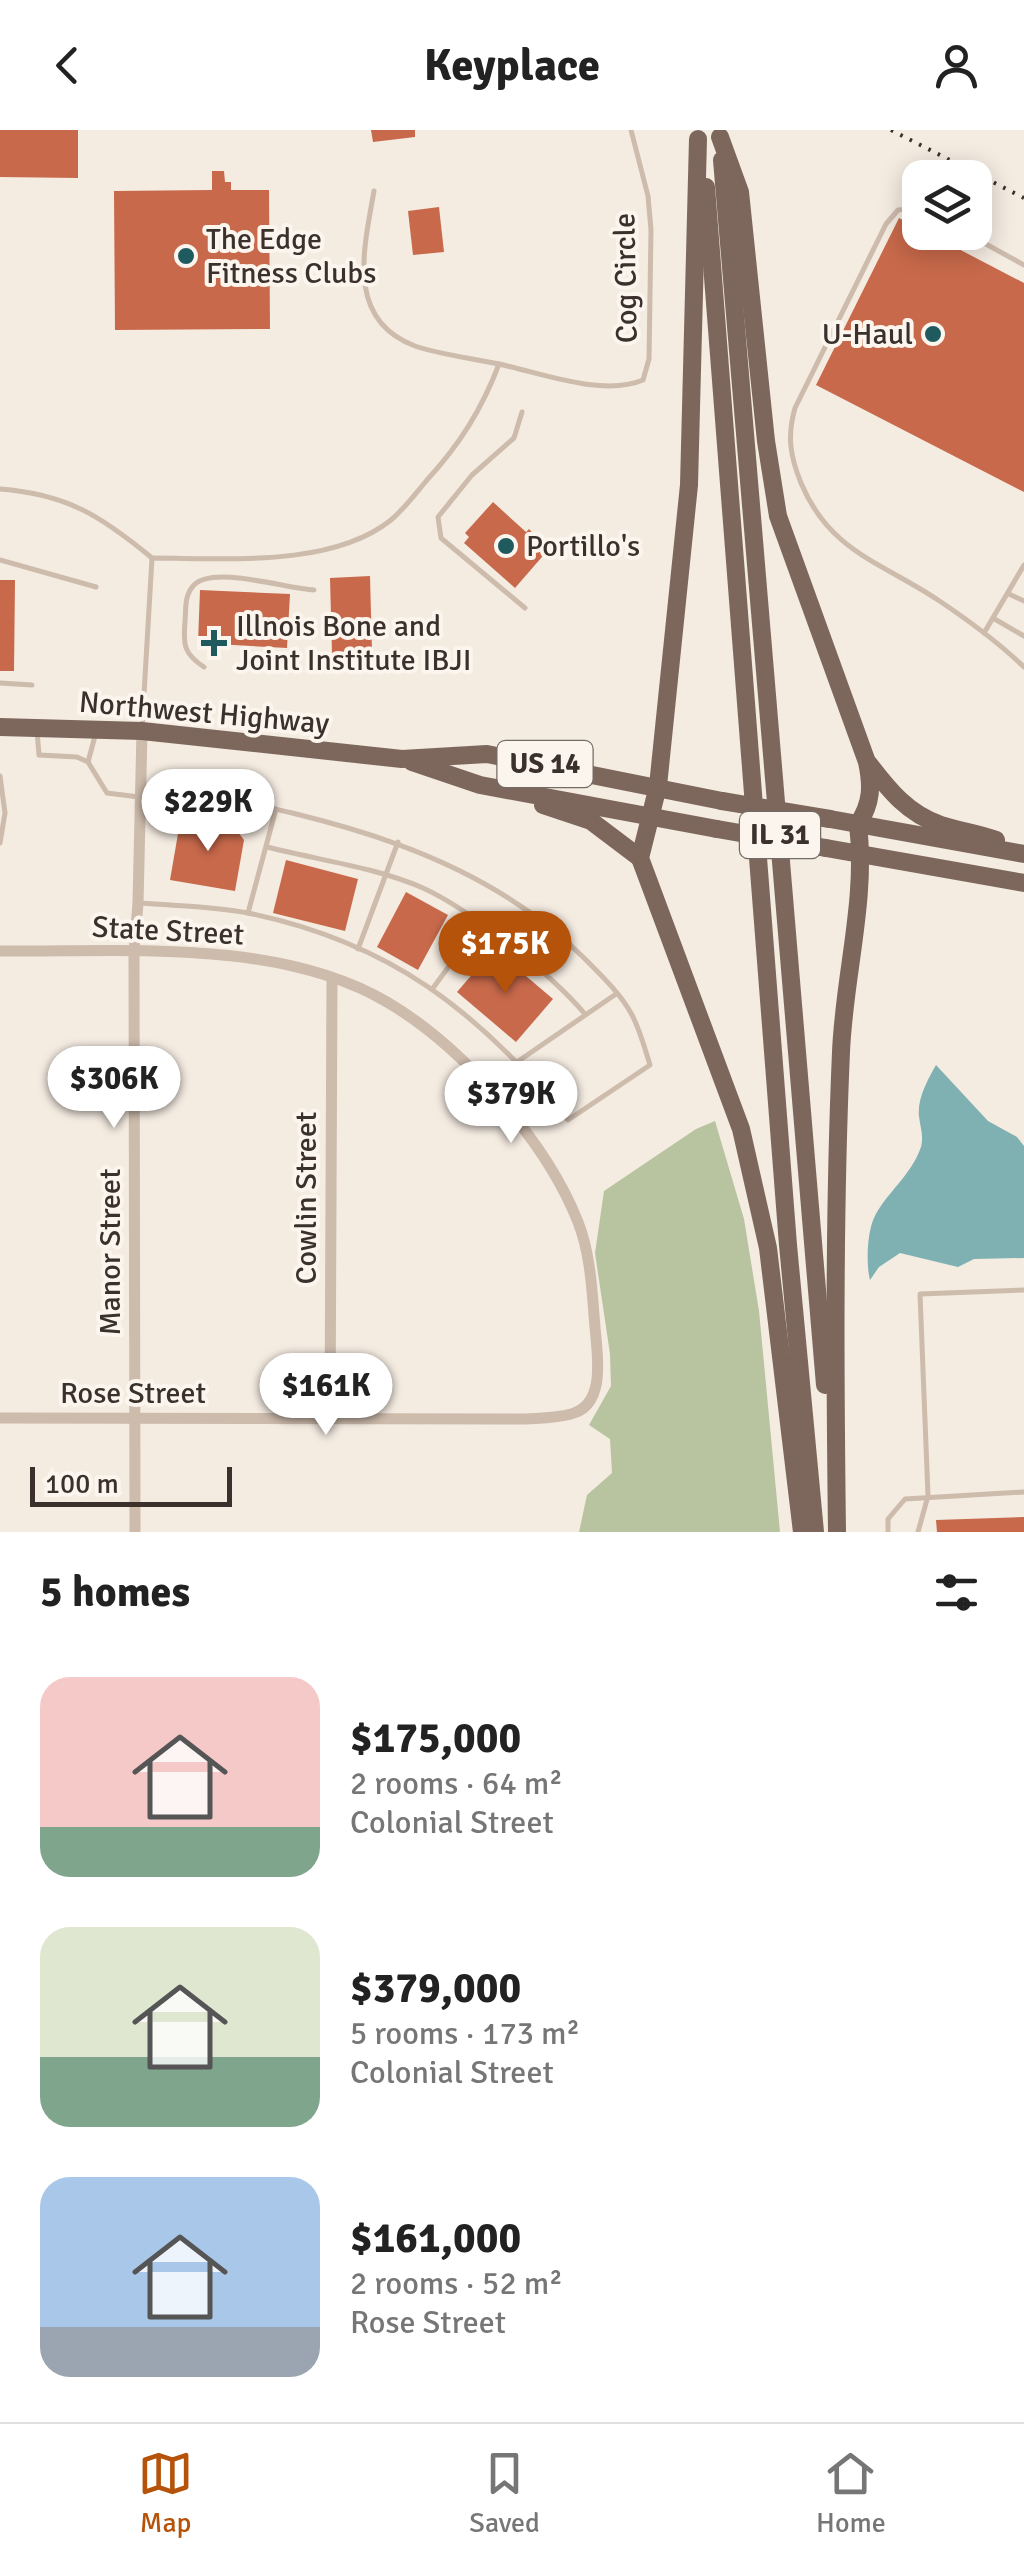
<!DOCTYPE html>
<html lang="en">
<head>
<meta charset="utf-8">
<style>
	:root { --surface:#fff; --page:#f6f6f6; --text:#222; --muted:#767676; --line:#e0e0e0; --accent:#b45309 }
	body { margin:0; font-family:Signika,sans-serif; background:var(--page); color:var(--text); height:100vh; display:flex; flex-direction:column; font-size:38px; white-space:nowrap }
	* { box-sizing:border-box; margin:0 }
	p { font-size:32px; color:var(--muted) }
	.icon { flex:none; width:55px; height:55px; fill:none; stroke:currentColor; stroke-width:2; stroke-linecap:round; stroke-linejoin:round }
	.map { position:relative; height:1402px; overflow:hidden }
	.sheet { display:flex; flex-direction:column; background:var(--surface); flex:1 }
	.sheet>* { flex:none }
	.controls { position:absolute; left:902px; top:30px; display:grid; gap:20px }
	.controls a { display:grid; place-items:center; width:90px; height:90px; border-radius:20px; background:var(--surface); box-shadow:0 5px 25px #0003; font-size:50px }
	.scale { position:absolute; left:30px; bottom:25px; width:202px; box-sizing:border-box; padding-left:10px; border:5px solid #3b302b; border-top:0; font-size:28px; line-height:35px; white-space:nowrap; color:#3b302b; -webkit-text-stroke:8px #fbf5ee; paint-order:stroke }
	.price { position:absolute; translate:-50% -85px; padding:0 22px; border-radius:35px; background:#fff; color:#222; font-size:32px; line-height:65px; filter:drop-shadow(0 2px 5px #0008) }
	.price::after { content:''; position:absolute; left:50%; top:60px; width:30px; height:22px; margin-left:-15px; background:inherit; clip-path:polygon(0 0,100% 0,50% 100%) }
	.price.active { background:var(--accent); color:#fff }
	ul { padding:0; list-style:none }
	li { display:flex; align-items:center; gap:30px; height:250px; padding:0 40px }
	li span { display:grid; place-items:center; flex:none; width:280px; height:200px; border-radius:30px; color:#555 }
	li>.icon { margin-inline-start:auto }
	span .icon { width:120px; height:120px; fill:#fffc; stroke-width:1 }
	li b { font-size:42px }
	h2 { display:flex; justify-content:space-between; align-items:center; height:120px; padding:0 40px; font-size:42px }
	header { display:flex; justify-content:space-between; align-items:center; height:130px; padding:0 40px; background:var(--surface); font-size:45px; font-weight:700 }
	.dock { display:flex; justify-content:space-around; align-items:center; height:140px; border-top:2px solid var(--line); background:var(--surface); font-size:28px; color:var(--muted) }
	.dock a { display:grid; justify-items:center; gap:5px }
	.dock .active { color:var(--accent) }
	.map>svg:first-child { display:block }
	.green { fill:#b8c4a0 }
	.water { fill:#7fb0b2 }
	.building { fill:#c8694b }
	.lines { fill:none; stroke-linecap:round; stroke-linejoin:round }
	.service { stroke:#cdbbac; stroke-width:5 }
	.minor { stroke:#cdbbac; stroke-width:11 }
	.primary { stroke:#7d675c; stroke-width:18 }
	.rail { stroke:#3b302b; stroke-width:4; stroke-dasharray:2.5 8; stroke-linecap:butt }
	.primary-bridge { stroke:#7d675c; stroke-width:18 }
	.poi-dot { fill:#1f5a5e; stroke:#fbf5ee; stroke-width:4 }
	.labels { text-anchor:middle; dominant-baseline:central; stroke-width:8; stroke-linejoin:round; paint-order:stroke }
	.shield { fill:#fbf5ee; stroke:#756b66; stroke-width:2.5 }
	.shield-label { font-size:28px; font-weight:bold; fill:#3b302b }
	.poi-label { font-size:30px; fill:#3b302b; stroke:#fbf5ee; text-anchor:start }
	.street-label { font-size:30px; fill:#3b302b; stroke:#fbf5ee }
</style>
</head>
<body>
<header><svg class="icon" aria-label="back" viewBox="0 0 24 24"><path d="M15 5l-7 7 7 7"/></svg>Keyplace<svg class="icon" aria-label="person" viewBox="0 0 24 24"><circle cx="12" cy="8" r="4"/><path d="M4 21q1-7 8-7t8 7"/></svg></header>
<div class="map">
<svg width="1024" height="1402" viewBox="0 0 1024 1402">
	<rect width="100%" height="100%" fill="#f4ebe1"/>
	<polygon class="green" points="715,991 744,1089 759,1181 780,1402 579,1402 587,1365 612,1343 610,1309 589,1295 611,1256 610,1224 595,1123 604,1061 696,999"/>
	<path class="water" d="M936,935L988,991L1017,1007L1024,1016V1128L974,1129L958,1137L900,1123L879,1137L870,1150C866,1135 867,1103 874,1088C885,1064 911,1046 921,1017C924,1005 920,997 919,986C917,969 928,949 936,935Z"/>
	<g class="building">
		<polygon points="0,0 78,0 78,48 0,47"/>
		<polygon points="371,0 415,0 415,7 373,12"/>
		<polygon points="212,41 224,41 225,52 231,52 231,60 269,60 270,199 115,200 114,61 212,60"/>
		<polygon points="439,77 444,122 413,125 408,81"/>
		<polygon points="899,88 920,99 920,102 926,102 1024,153 1024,362 816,255"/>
		<polygon points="493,372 526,402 529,399 548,420 515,458 464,413 469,407 465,403"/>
		<polygon points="370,446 372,522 332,523 330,448"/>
		<polygon points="0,450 15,450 14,541 0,541"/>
		<polygon points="200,460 290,464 287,518 198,513"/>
		<polygon points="195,687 232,694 244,710 235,761 170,750 179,698"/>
		<polygon points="286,730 358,749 345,801 273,783"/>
		<polygon points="406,762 448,785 418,840 377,817"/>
		<polygon points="494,819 553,869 516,912 457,862"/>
		<polygon points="1024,1387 1024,1402 937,1402 936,1390"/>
	</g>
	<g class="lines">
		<g class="service">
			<path d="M374,61C364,118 345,190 415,216C441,225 472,228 499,234"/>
			<path d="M920,78L898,80L886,94L795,278C787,306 790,326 801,353C830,422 881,432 938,470C968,490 998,512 1024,537"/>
			<polyline points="964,102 1024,135"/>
			<polyline points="522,282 514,308 472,345 438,387 441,408 525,478"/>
			<path d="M0,359C67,364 101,386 152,428"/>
			<polyline points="0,430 96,457"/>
			<polyline points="1009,464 1024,471"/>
			<polyline points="993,488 1024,506"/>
			<polyline points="984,503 1024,435"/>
			<path d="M204,537C184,524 183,515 185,492C186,480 184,465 194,455C214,435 287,459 314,460"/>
			<polyline points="0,553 32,555"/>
			<path d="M142,598L152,428C224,428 331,438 391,390C404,379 416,363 427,350C460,314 482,279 499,234C541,243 603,267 643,250L649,229L651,100L648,66L631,0"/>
			<polyline points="37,601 39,625 77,627 88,632 107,663 139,667"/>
			<polyline points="88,632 95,606"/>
			<polyline points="0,646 5,683 0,713"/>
			<path d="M267,717C318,730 375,737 423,758C471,780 551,844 585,884"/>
			<path d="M141,773C176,776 213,776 248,783C390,812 478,881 568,990L650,935C645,919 640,900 632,885C621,864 600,844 583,827C474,719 327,689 183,659"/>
			<polyline points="248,783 276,679"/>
			<polyline points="358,819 398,712"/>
			<polyline points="433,858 480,794"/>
			<polyline points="517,932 616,864"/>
			<polyline points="888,1402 888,1389 905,1369 1024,1362"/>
			<polyline points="918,1402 928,1366 920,1164 1024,1160"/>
		</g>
		<g class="minor">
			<path d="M0,821C122,822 278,808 387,872C462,916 546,1011 578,1092C591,1125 592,1163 595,1197C597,1224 607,1275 571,1284C557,1288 541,1288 526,1289L0,1288"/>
			<polyline points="330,1288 332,848"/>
			<polyline points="135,1402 134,822 138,773 142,601"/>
		</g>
		<g class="primary">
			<path d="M720,7L740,62L766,311L778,386L867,632C872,656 872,673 858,694C867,770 844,846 841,922C834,1082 835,1242 837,1402"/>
			<polyline points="698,9 689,355 658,656 640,728 741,999 768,1118 802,1402"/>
			<polyline points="722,30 825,1255"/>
			<polyline points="706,57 788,1115 815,1402"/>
			<polyline points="0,597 142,601 402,629 487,624 722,671"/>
			<polyline points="412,632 480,655 717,699"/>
			<path d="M869,634C889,660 908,684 941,695C959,701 978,703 996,710"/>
			<polyline points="543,675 591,691 640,728"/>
			<polyline points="830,689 1024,724"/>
			<polyline points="826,718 1024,753"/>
		</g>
		<polyline class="rail" points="891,0 1024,68"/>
		<g class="primary-bridge">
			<polyline points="722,671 830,689"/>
			<polyline points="717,699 826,718"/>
		</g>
	</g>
	<g class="poi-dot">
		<circle cx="186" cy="126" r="10"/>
		<circle cx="933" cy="204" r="10"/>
		<circle cx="506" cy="416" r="10"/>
		<path d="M209 498h10v10h10v10h-10v10h-10v-10h-10v-10h10z"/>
	</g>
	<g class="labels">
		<g class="shield">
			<rect x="497.5" y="611" width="95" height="46" rx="8"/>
			<rect x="740" y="682" width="80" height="46" rx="8"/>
		</g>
		<g class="shield-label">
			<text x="545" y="634">US 14</text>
			<text x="780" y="705">IL 31</text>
		</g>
		<g class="poi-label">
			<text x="206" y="109">The Edge<tspan x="206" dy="34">Fitness Clubs</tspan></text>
			<text x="913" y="204" text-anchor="end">U-Haul</text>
			<text x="526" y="416">Portillo's</text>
			<text x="236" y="496">Illnois Bone and<tspan x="236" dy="34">Joint Institute IBJI</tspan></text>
		</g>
		<g class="street-label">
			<text transform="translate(626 148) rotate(-91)">Cog Circle</text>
			<text transform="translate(204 583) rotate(5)">Northwest Highway</text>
			<text transform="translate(168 801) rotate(3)">State Street</text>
			<text transform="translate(306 1068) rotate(-90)">Cowlin Street</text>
			<text transform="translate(110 1122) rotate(-90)">Manor Street</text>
			<text x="133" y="1263">Rose Street</text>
		</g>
	</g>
</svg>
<div class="controls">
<a><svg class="icon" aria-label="layers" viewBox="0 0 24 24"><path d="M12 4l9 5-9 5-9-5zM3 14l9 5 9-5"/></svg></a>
</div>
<div class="scale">100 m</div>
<b class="price" style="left:208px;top:724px">$229K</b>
<b class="price active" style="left:505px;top:866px">$175K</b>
<b class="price" style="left:114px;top:1001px">$306K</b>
<b class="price" style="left:511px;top:1016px">$379K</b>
<b class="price" style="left:326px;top:1308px">$161K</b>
</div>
<section class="sheet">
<h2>5 homes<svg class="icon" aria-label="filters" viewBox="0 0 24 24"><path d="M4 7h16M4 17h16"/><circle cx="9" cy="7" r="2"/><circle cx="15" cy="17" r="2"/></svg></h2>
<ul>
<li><span style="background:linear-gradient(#f6c9c9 75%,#7fa58c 0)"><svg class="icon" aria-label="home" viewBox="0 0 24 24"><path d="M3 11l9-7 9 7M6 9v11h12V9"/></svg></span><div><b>$175,000</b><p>2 rooms · 64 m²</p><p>Colonial Street</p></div></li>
<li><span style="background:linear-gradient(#dfe7d0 65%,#7fa58c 0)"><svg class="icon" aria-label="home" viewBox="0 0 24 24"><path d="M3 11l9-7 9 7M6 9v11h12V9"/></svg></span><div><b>$379,000</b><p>5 rooms · 173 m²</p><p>Colonial Street</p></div></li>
<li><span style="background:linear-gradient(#a9c7e8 75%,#9aa5b1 0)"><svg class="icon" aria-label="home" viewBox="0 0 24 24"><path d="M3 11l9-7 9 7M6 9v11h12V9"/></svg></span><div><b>$161,000</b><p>2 rooms · 52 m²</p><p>Rose Street</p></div></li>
</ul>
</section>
<nav class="dock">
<a class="active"><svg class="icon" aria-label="map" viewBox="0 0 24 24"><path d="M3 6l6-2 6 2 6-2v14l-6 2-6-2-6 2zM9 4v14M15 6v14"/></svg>Map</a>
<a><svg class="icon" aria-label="saved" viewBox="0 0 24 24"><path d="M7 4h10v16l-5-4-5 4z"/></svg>Saved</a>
<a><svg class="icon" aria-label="home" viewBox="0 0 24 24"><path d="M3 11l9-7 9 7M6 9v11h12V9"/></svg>Home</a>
</nav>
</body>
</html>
